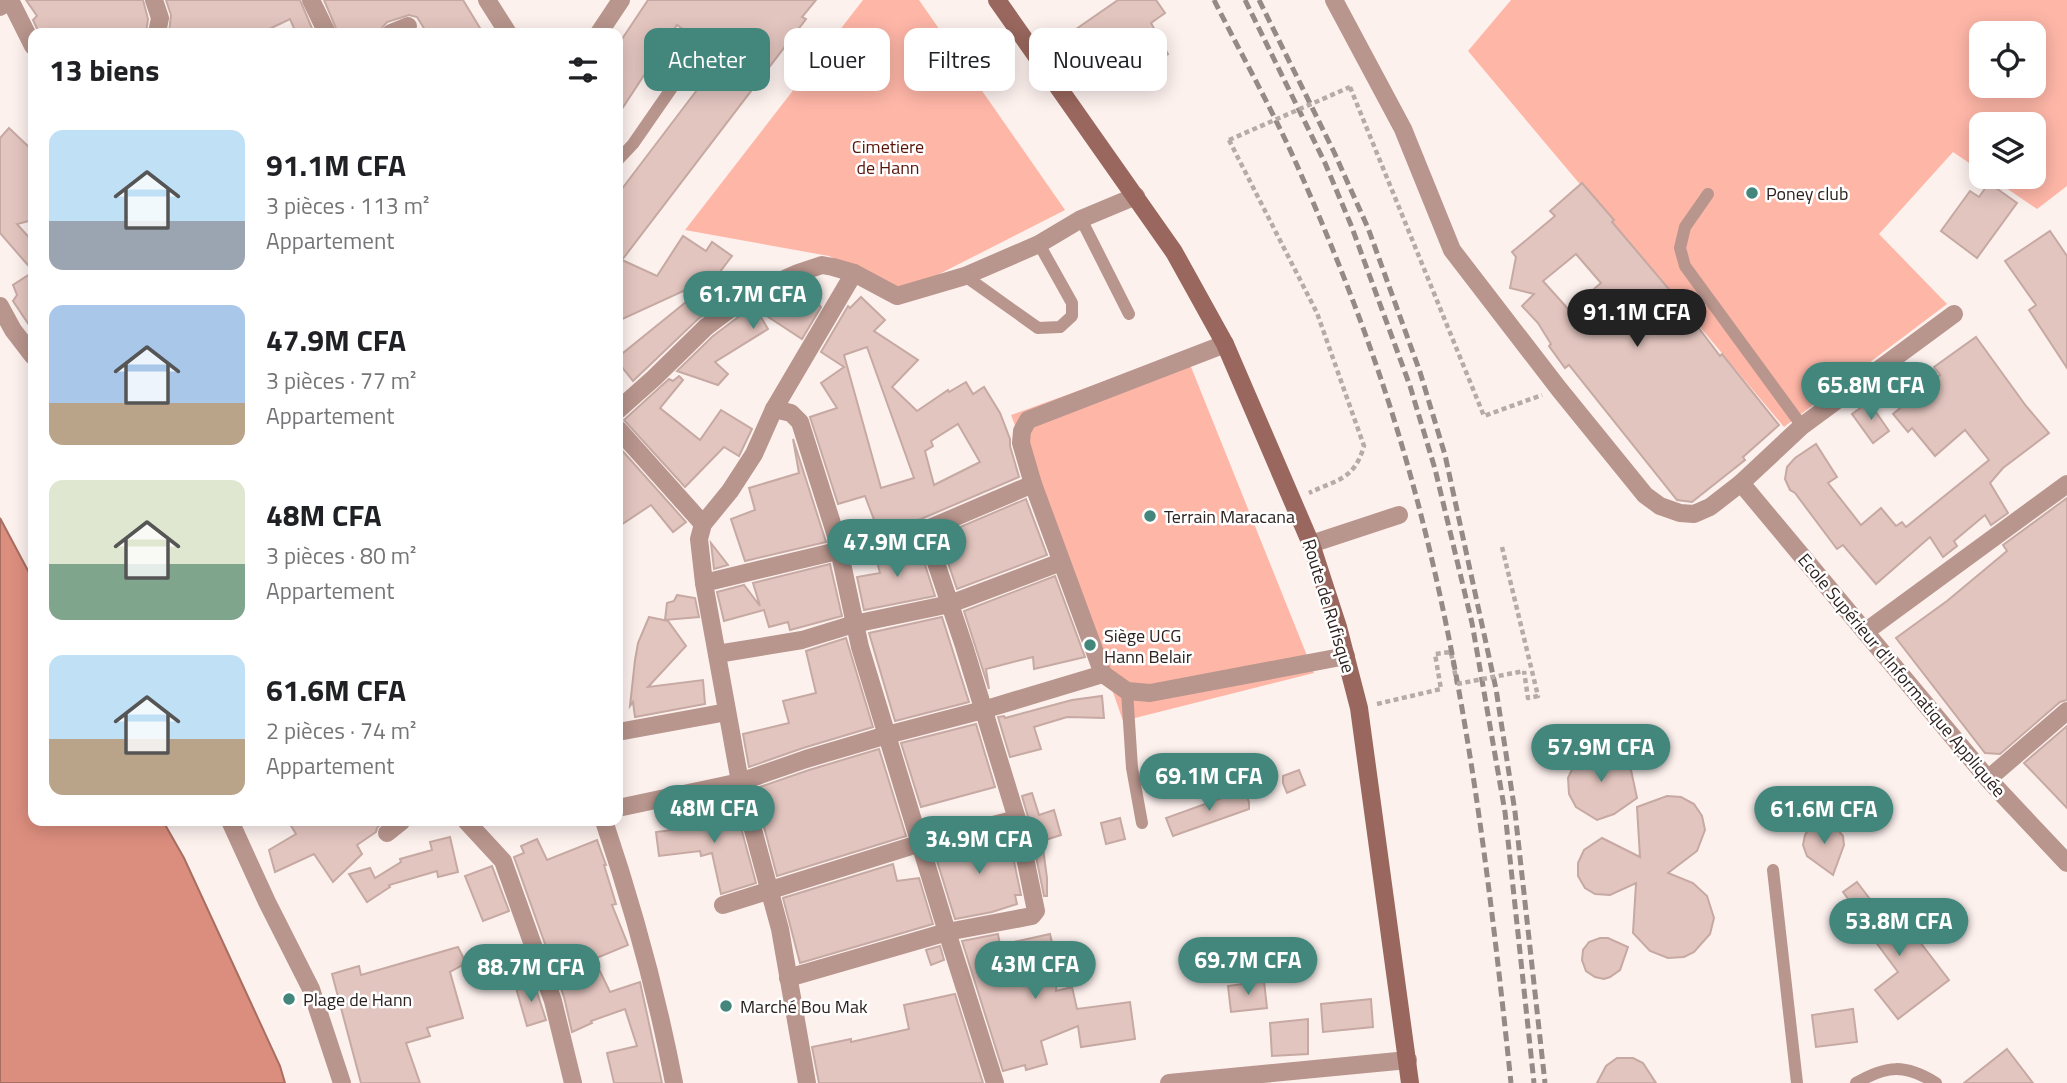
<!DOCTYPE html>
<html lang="fr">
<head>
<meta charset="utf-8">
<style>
	:root { --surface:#fff; --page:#f6f6f6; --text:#202124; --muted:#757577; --accent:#42867c }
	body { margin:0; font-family:"Titillium Web",sans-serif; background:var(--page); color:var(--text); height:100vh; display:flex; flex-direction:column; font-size:26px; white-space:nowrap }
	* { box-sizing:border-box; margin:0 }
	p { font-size:23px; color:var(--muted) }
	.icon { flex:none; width:38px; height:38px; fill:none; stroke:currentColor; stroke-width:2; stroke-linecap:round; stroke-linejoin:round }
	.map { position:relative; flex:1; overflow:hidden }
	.details { position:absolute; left:28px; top:28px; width:595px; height:798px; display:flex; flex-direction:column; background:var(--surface); border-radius:14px; box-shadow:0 4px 18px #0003 }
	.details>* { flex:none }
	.banner { position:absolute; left:644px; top:28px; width:665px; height:63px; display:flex; gap:14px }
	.fabs { position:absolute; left:1969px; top:21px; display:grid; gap:14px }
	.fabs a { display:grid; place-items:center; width:77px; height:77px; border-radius:14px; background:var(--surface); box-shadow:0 4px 18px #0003; font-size:35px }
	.price { position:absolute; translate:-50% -60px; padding:0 16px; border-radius:24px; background:var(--accent); color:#fff; font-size:23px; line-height:46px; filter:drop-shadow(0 2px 4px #0008) }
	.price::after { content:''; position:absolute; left:50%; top:42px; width:21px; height:16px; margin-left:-10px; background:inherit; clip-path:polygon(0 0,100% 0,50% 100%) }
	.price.on { background:#222; color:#fff }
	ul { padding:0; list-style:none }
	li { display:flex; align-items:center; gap:21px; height:175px; padding:0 21px }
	li span { display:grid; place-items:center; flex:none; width:196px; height:140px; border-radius:14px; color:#555 }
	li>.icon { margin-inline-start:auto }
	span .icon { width:84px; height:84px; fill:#fffc; stroke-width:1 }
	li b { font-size:30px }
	h2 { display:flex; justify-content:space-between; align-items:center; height:84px; padding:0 21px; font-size:30px }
	.tag { padding:0 24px; border-radius:14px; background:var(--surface); box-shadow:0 4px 18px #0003; font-size:24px; line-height:63px }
	.tag.on { background:var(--accent); color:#fff }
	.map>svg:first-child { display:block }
	.green { fill:#feb6a7; fill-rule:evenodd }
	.water { fill:#dc8e7e; stroke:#a86e62; stroke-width:2 }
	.building { fill:#e3c5bf; stroke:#c6a9a2; stroke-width:2; fill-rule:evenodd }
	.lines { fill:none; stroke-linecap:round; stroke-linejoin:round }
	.path { stroke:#b7aba9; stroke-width:4.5; stroke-dasharray:5 3.5; stroke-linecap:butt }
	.lane { stroke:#b8958d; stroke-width:12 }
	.street { stroke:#b8958d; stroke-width:18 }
	.secondary { stroke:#99675d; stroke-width:18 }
	.rail { stroke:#958a87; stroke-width:5; stroke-dasharray:10 5; stroke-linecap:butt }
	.path-bridge { stroke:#b7aba9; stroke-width:4.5; stroke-dasharray:5 3.5; stroke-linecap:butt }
	.poi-dot { fill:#42867c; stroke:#fff; stroke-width:2.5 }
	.labels { text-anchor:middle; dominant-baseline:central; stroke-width:5; stroke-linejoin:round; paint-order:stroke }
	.park-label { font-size:18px; fill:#591408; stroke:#fff }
	.poi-label { font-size:18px; fill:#2d2220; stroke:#fff; text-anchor:start }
	.street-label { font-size:18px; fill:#2d2220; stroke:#fff }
</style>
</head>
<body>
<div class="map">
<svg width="2067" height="1083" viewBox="0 0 2067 1083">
	<rect width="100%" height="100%" fill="#fdf1ee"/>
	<g class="green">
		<polygon points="863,0 919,0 1065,210 902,293 829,256 685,230"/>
		<path d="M1511,0H2067V186L2037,209L1990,177H2034V124H1981V171L1953,152L1879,234L1947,304L1784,427L1468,51ZM1981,33H2034V86H1981Z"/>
		<polygon points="1185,352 1314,673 1123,721 1070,568 1011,415"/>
	</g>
	<polygon class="water" points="0,518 33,580 33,821 163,821 184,858 280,1066 285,1083 0,1083"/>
	<g class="building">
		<polygon points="26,0 143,0 148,19 146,33 39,33 33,20 37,16"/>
		<polygon points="166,0 300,0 314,33 296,33 290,19 261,33 169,33 171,15"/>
		<polygon points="324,0 463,0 483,33 427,33 417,17 409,15 387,22 381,29 371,33 338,33"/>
		<polygon points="648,0 816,0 802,17 806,19 622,260 657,276 683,236 706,251 712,242 732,256 713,281 725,290 711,309 698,319 633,381 618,362 618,357 707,285 705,281 618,321 618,194 722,57 677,25 618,115 618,45"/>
		<polygon points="1118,0 1156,0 1165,13 1151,23 1168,54 1126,77 1107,52 1089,64 1069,34"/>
		<polygon points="9,128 33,151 33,220 17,224 33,242 33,271 0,233 0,138"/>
		<path d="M1582,183L1614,220L1612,222L1690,314L1689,315L1720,356L1722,354L1779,425L1743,457L1745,460L1692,502L1677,500L1569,365L1565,368L1549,346L1551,344L1538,323L1522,306L1534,294L1510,288L1516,257L1512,252L1555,216L1550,211ZM1576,254L1601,283L1569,310L1543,281Z"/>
		<polygon points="1989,183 2017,203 1977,258 1941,231 1970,191 1979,197"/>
		<polygon points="2050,231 2067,256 2067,368 2029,310 2036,305 2005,261"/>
		<polygon points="33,272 33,331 13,301 17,295 13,285"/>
		<polygon points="802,284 821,307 802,339 756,309 768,329 715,362 728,374 718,385 677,371 713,336 753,306"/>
		<path d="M861,297L885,320L874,331L918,360L892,387L917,411L948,390L949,392L966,382L973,394L984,387L1000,413L1010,439V446L1019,477L921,519L878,530L865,496L838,504L810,417L837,408L821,383L844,367L821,352L848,306L850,308ZM867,347L914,478L881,488L844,355ZM958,424L980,462L934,485L925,451L933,446L931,441Z"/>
		<polygon points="1976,337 2026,406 2049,433 2003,468 1990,483 2008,513 1991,525 1985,515 1954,541 1957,546 1943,557 1930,537 1876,584 1843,545 1837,549 1795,493 1790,490 1785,479 1787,467 1795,458 1816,444 1837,477 1828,483 1861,525 1881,508 1896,526 1902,522 1906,527 1989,460 1965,430 1935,456 1912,428 1908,432 1893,414 1940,375 1934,367"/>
		<polygon points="679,376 683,380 660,408 700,440 721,410 752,429 739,456 724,447 685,487 624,420 669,379 673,381"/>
		<polygon points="1869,402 1889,431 1873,443 1852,414"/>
		<polygon points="793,439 826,542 745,561 731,519 755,510 749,488 799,473"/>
		<polygon points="618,446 686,522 673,532 651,505 618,527"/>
		<polygon points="2067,498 2067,700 2060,702 2000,754 1985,753 1896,638 1947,601 2007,551 2003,545"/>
		<polygon points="1026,499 1047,555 957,589 939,536"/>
		<polygon points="711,543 728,565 714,569"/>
		<polygon points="918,543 935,596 864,610 857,577 880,573 875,554"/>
		<polygon points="830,564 842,616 790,630 788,622 769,627 764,610 724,621 717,592 744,585 760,606 753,583"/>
		<polygon points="1055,576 1085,657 1034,669 1033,657 986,669 989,689 964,611"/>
		<polygon points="677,595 695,598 699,617 665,620 667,603 674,601"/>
		<polygon points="649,617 668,621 686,646 648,687 703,680 705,704 635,717 633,702 630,706 635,660 638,643"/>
		<polygon points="942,617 969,702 895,721 869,633"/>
		<polygon points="846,638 873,727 803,748 749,767 743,734 789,723 783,701 816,693 806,651"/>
		<polygon points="1102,696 1104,718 1067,717 1034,727 1041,749 1010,757 998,717 1004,716 1005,718 1072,700"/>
		<polygon points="976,724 995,787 921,807 901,743"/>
		<polygon points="2067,726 2067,808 2024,763"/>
		<polygon points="879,749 906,836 777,876 754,789 809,770"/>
		<polygon points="1596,751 1610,751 1623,759 1631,770 1637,798 1614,814 1597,820 1576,807 1569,794 1568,778 1575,763 1582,756"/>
		<polygon points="1299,770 1305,785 1287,793 1283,783 1283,776"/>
		<polygon points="1244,790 1249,802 1249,809 1173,836 1166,818"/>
		<polygon points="1032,793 1039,815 1054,810 1061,835 1042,841 1047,878 1047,896 1044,896 1028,817 1022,796"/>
		<polygon points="1667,796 1681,797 1694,804 1702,816 1705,830 1697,851 1668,873 1693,883 1707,896 1714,918 1710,934 1694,952 1684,957 1668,958 1650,951 1633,933 1636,883 1610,895 1595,894 1585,888 1578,876 1578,863 1584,850 1602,838 1640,857 1637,807"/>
		<polygon points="734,802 756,883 721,894 712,853 701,856 700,851 659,856 656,832 694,827 690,813"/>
		<polygon points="1120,818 1125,839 1106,844 1101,823"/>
		<polygon points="288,821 384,821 377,828 376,832 357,845 362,854 333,882 314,854 275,872 269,850 296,834"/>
		<polygon points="1821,823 1834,825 1843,836 1844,845 1833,875 1807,856 1803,845 1805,835 1810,827"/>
		<polygon points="1008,833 1021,895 1015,895 1017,904 992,912 955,919 934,851"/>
		<polygon points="450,837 458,872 438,877 437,871 389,885 390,887 367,902 349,874 370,868 375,878 401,862 400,859 432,850 430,842"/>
		<polygon points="537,839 547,860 597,840 606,865 604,865 616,904 612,905 628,945 594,959 610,992 640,982 662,1083 614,1083 607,1053 637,1046 625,1009 591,1021 592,1023 572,1032 564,997 514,857 524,853 521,846"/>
		<polygon points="893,864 897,881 919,878 933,924 800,963 783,898"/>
		<polygon points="492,866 509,911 483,921 465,876"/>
		<polygon points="1857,882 1892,928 1903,920 1949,980 1898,1019 1875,990 1898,972 1875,941 1878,939 1843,892"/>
		<polygon points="998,934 1000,945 1050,934 1054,951 1059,951 1056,991 1072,987 1077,1009 1130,1002 1135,1039 1081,1047 1078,1026 1041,1041 1047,1064 1026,1070 1025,1065 1003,1071 962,941"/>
		<polygon points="1600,938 1608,938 1628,947 1620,970 1610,977 1604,979 1595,977 1586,971 1582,960 1583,950 1589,942"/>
		<polygon points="940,946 944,960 931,965 926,950"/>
		<polygon points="458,947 466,963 450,972 463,1018 427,1028 430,1036 406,1043 420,1083 361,1083 332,974 359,966 361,975"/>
		<polygon points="1264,981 1267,1008 1231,1012 1228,986"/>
		<polygon points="534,983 546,1020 527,1026 516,988"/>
		<polygon points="955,994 983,1083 819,1083 812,1047 851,1039 851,1042 909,1029 904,1005"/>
		<polygon points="1371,999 1373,1027 1323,1032 1321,1004"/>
		<polygon points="1853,1009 1857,1042 1816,1047 1812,1015"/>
		<polygon points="1308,1019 1308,1054 1272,1056 1270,1023"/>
		<polygon points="2007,1049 2033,1083 1964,1083"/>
		<polygon points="1617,1058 1633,1058 1643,1063 1656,1083 1597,1083 1606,1066"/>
	</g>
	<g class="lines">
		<g class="path">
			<polyline points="1350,87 1484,416 1542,395"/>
			<path d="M1229,140L1317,313L1364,446C1354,480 1338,479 1309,493"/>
			<polyline points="1502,547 1538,696 1528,698 1524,671"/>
			<polyline points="1377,704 1441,689 1435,654 1451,652 1457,684"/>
		</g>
		<g class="lane">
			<polyline points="618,160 633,144 687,66"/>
			<polyline points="1708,194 1685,227 1680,248 1685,266 1802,426"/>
			<polyline points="1081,219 1129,314"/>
			<polyline points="965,276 1038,328 1060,327 1072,316 1072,303 1039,244"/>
			<polyline points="1127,691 1132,768 1142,823"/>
			<polyline points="1773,870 1797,1083"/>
			<path d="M1856,1083C1887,1065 1905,1064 1936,1083"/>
		</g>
		<g class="street">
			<polyline points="154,0 160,18 157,33"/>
			<polyline points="311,0 327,33"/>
			<polyline points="487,0 508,33"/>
			<polyline points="1334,0 1403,129 1452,250 1559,389 1645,495 1660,506 1680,513 1694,514 1710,507 1741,483 1802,426 1954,314"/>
			<polyline points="0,7 10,0 33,46"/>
			<polyline points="391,33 408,26"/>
			<polyline points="599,33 621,0"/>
			<polyline points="0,306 13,330 33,356"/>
			<polyline points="1225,344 1028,420 1022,431 1021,443 1033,484 1103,674 1127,691 1150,693 1346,656"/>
			<polyline points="774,409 791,413 800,422 836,536 860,647 947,932 995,1083"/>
			<polyline points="618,410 654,378 706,327 747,296 798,273 822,265 833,267 854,273 897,296 965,276 1039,244 1081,219 1136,196"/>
			<polyline points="618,429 703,524"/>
			<polyline points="1741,483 1988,779 2067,863"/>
			<polyline points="1311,544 1399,515"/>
			<polyline points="704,583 925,530 1033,484"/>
			<polyline points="1865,632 2067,484"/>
			<polyline points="717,654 802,640 854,624 950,604 1061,562"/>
			<polyline points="618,732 727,712"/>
			<polyline points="1988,779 2067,711"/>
			<polyline points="618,808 740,782 806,759 887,735 983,710 1103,674"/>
			<polyline points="230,821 267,902 311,989 342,1083"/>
			<polyline points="466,821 503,861 553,1001 573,1083"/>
			<path d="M604,821C633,907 657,994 674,1083"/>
			<polyline points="387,833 402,821"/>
			<polyline points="723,905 921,843 1017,819"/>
			<polyline points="788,978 947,932 1032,916 1036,911 1017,819 964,646 925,530"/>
			<polyline points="807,1083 780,929 740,782 704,583 699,539 703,524 730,491 754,454 774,409 854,273"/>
			<polyline points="1169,1083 1408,1060"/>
		</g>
		<polyline class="secondary" points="997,0 1174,252 1225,344 1311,544 1338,627 1359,708 1410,1083"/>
		<g class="rail">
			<path d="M1214,0C1241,54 1271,107 1296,163C1328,235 1358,310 1383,385C1458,611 1486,847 1511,1083"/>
			<polyline points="1245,0 1325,163 1351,225 1410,386 1435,469 1472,623 1505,812 1534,1083"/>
			<polyline points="1259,0 1334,152 1368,228 1420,372 1445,455 1496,689 1515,812 1545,1083"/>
		</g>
		<g class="path-bridge">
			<polyline points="1229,140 1350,87"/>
			<polyline points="1457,684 1524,671"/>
		</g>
	</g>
	<g class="poi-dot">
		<circle cx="1752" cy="193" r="7"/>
		<circle cx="1150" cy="516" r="7"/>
		<circle cx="1090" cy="645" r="7"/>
		<circle cx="289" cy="999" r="7"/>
		<circle cx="726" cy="1006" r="7"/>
	</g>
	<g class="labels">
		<g class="park-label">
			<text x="888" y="146">Cimetiere<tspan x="888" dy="21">de Hann</tspan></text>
		</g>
		<g class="poi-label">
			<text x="1766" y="193">Poney club</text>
			<text x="1164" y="516">Terrain Maracana</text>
			<text x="1104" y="635">Siège UCG<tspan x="1104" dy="21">Hann Belair</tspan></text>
			<text x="303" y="999">Plage de Hann</text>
			<text x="740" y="1006">Marché Bou Mak</text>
		</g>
		<g class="street-label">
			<text transform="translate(1329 606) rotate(73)">Route de Rufisque</text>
			<text transform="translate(1902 675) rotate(50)">Ecole Supérieur d'Informatique Appliquée</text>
		</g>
	</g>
</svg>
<div class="fabs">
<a><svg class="icon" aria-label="locate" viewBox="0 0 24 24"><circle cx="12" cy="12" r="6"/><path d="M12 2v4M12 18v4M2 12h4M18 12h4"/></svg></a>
<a><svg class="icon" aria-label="layers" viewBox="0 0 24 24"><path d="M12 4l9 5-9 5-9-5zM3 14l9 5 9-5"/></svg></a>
</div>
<b class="price" style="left:753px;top:331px">61.7M CFA</b>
<b class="price on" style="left:1637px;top:349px">91.1M CFA</b>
<b class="price" style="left:1871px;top:422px">65.8M CFA</b>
<b class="price" style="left:897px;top:579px">47.9M CFA</b>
<b class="price" style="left:1601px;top:784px">57.9M CFA</b>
<b class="price" style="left:1209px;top:813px">69.1M CFA</b>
<b class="price" style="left:714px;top:845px">48M CFA</b>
<b class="price" style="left:1824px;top:846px">61.6M CFA</b>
<b class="price" style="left:979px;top:876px">34.9M CFA</b>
<b class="price" style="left:1899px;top:958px">53.8M CFA</b>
<b class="price" style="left:1248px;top:997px">69.7M CFA</b>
<b class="price" style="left:1035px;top:1001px">43M CFA</b>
<b class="price" style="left:531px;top:1004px">88.7M CFA</b>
<div class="banner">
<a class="tag on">Acheter</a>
<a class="tag">Louer</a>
<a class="tag">Filtres</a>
<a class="tag">Nouveau</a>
</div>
<section class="details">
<h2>13 biens<svg class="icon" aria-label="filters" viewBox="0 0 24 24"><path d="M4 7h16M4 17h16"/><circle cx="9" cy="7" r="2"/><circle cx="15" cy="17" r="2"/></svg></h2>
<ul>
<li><span style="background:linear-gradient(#bfe0f5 65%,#9aa5b1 0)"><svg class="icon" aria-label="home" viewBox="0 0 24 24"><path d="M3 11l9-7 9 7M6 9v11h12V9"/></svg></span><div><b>91.1M CFA</b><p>3 pièces · 113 m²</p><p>Appartement</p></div></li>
<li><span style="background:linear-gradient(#a9c7e8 70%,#b9a48a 0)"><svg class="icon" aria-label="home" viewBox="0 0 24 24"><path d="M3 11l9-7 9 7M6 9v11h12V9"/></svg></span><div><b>47.9M CFA</b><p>3 pièces · 77 m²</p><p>Appartement</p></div></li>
<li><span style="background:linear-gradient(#dfe7d0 60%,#7fa58c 0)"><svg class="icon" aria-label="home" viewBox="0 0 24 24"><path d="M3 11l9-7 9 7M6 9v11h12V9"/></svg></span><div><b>48M CFA</b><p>3 pièces · 80 m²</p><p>Appartement</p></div></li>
<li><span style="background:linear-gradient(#bfe0f5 60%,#b9a48a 0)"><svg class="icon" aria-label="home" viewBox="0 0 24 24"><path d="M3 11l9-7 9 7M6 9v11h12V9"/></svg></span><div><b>61.6M CFA</b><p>2 pièces · 74 m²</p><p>Appartement</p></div></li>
</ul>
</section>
</div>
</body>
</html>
